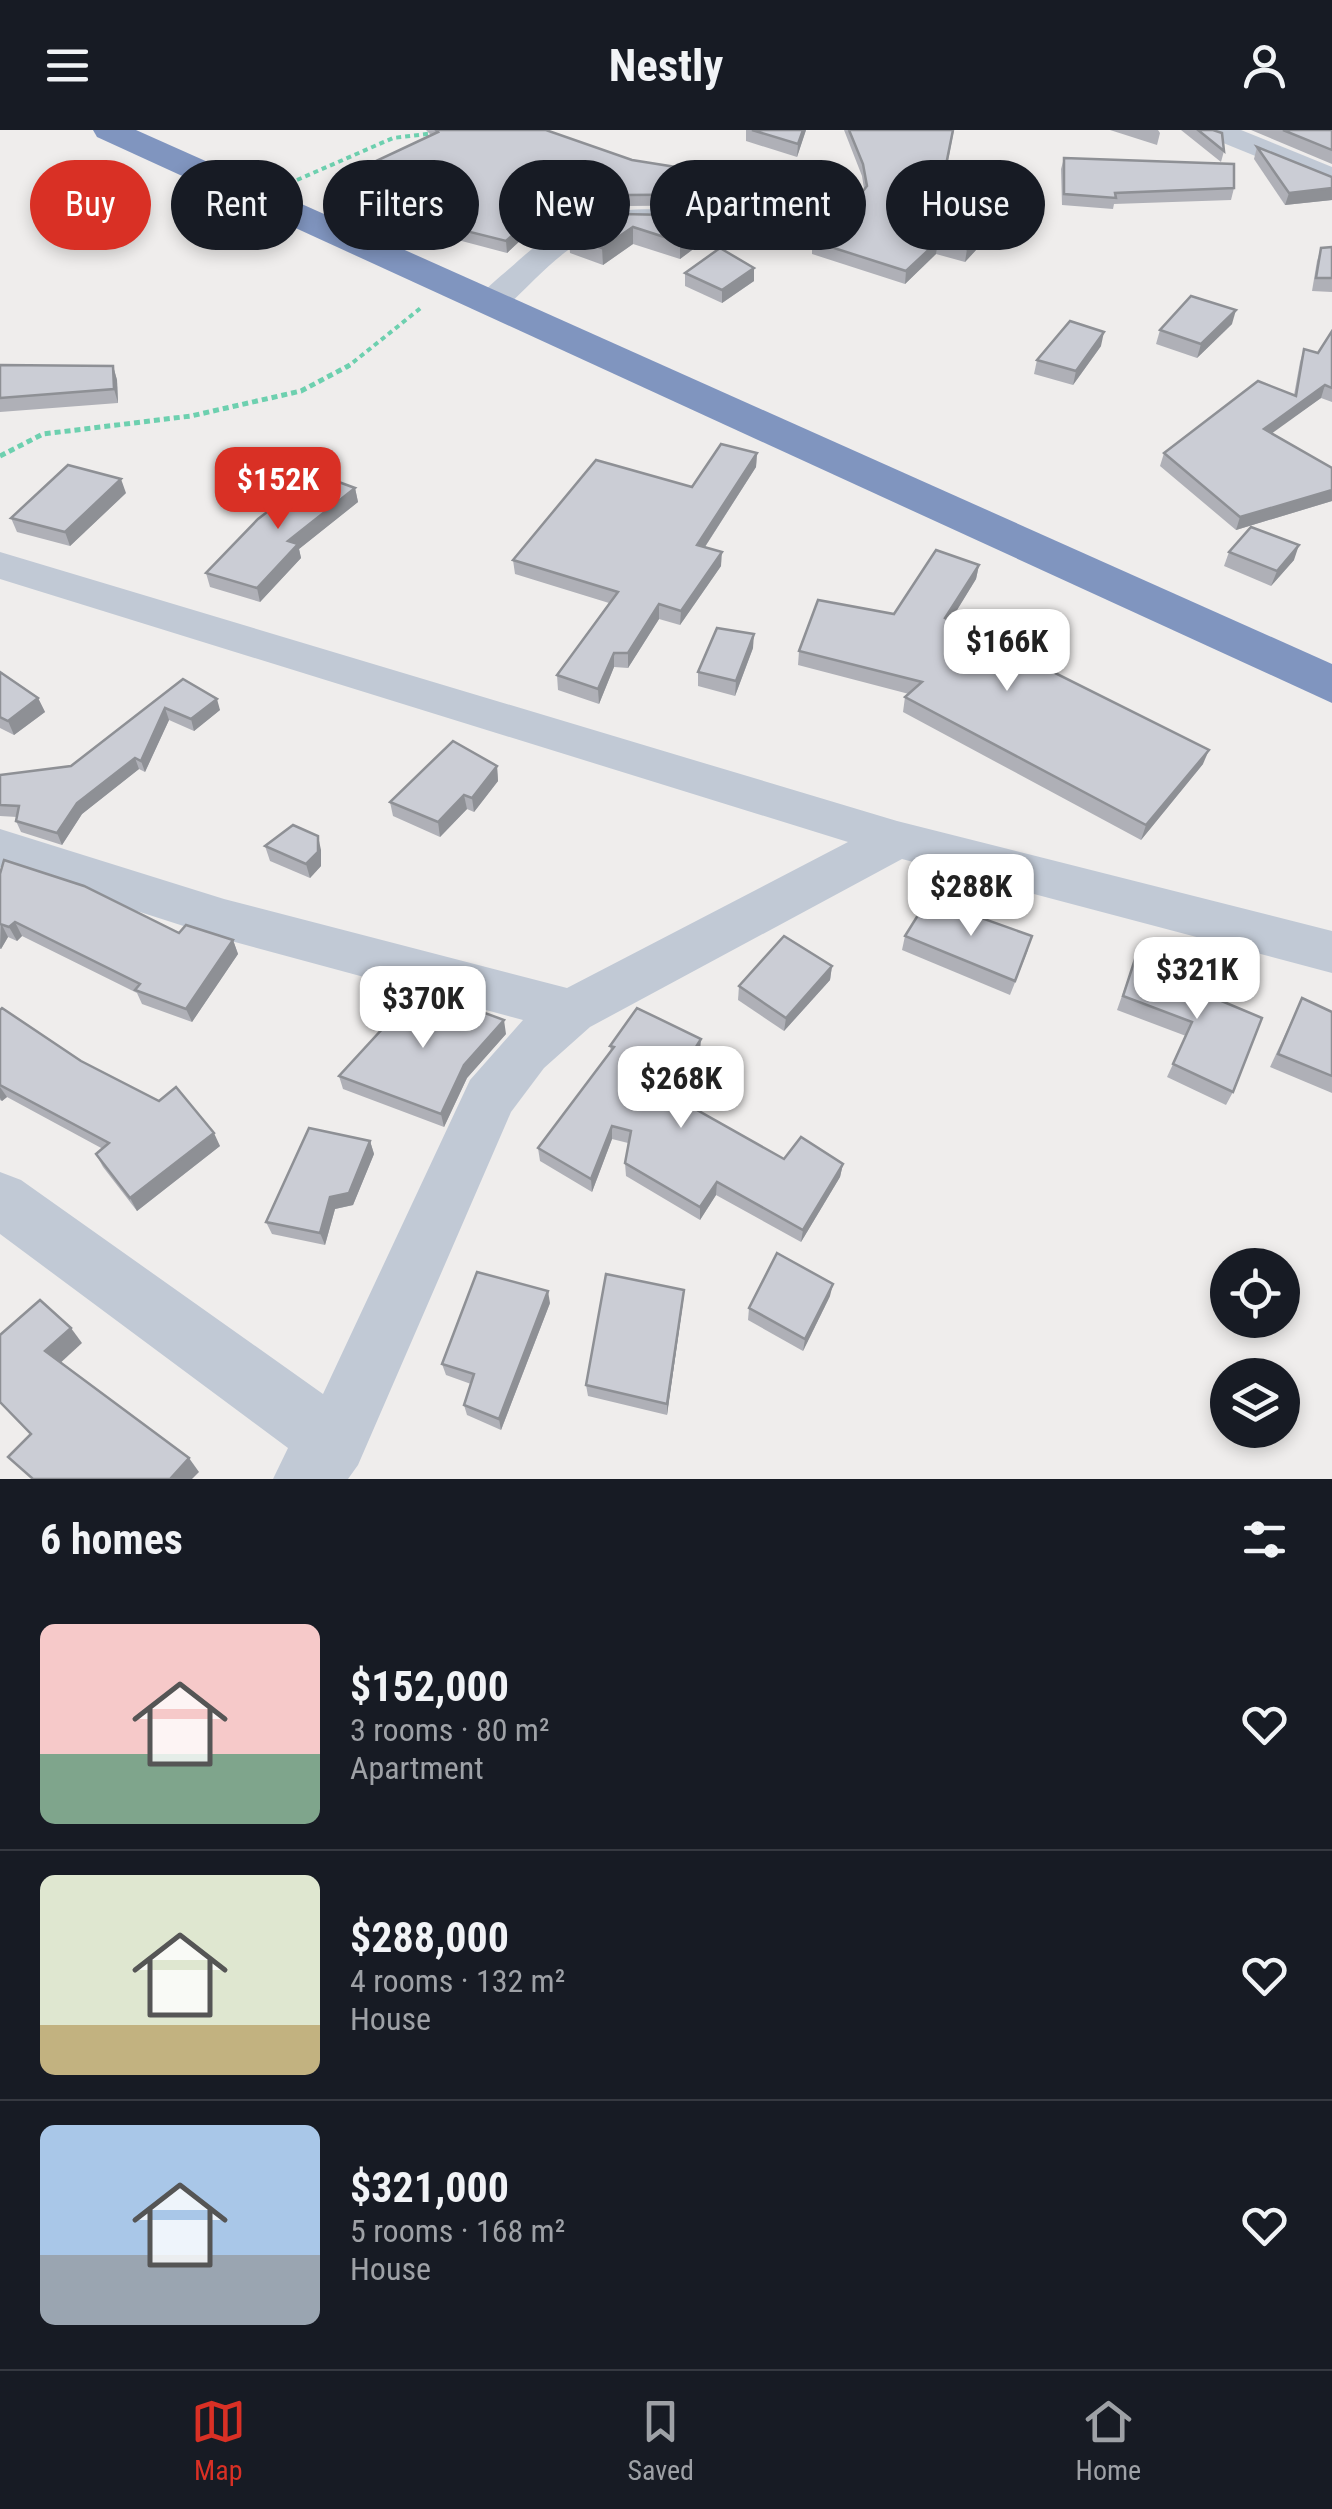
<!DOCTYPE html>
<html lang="en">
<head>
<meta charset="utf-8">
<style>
	:root { --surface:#171b24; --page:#20242c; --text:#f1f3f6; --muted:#9ea1a6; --line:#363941; --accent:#d93025 }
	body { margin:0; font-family:"Roboto Condensed",sans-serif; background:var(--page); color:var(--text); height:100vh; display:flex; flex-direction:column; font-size:38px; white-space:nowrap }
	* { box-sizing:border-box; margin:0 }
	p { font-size:32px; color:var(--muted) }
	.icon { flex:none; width:55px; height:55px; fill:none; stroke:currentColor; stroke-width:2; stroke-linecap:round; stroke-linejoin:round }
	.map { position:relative; height:1349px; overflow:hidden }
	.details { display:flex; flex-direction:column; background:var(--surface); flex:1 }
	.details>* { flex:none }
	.top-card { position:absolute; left:30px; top:30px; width:1272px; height:90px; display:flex; gap:20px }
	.buttons { position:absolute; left:1210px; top:1118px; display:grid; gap:20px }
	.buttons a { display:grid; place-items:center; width:90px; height:90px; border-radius:50%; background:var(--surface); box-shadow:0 5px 15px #0003; font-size:50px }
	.price { position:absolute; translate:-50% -85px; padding:0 22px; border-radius:20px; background:#fff; color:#222; font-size:32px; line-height:65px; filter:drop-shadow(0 2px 5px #0008) }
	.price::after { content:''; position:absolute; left:50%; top:60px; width:30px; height:22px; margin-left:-15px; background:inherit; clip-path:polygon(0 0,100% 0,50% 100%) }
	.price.active { background:var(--accent); color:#fff }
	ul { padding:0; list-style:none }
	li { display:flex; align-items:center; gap:30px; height:250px; padding:0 40px }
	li+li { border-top:2px solid var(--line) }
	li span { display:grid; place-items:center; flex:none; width:280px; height:200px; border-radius:15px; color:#555 }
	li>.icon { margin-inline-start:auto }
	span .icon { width:120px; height:120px; fill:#fffc; stroke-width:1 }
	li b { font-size:42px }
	h2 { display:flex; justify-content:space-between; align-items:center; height:120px; padding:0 40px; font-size:42px }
	.tag { padding:0 35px; border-radius:45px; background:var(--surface); box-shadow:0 5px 15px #0003; font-size:35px; line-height:90px }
	.tag.active { background:var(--accent); color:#fff }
	header { display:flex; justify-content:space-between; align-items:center; height:130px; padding:0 40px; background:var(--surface); font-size:45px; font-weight:700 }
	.dock { display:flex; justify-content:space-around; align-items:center; height:140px; border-top:2px solid var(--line); background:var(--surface); font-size:28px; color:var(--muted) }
	.dock a { display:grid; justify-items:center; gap:5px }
	.dock .active { color:var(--accent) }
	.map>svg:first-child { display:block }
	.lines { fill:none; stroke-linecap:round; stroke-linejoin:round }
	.path-far1 { stroke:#6dd0af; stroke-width:4; stroke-dasharray:5 4; stroke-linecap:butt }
	.path { stroke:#6dd0af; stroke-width:5; stroke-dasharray:6 4; stroke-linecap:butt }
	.minor { fill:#c1c9d5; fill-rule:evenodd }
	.highway { fill:#8095bf; fill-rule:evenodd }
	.wall { fill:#afb0b7 }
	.shaded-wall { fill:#8e9095 }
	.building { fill:#cbcdd5; stroke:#8e9095; stroke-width:2.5 }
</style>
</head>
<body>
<header><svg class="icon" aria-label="menu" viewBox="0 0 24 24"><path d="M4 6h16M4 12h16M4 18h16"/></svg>Nestly<svg class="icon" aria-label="person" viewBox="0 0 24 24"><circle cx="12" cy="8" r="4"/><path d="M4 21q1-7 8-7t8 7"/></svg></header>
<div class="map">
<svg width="1332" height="1349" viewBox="0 0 1332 1349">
	<rect width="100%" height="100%" fill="#efedec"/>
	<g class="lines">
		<g class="path-far1">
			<polyline points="297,50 393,8 435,3"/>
			<polyline points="346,238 422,177"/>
		</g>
		<polyline class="path" points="0,326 43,304 191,286 301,261 350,235"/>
		<g class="minor">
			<polygon points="1202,0 1241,0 1332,37 1332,57 1206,6"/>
			<path d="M803,30L813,33L818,39L793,60L766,95C713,108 653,83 601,102C562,116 533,153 503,180H479L474,173C486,157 504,144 519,130C600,58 651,86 746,79L773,48Z"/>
			<polygon points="0,422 897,691 1332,801 1332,843 902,729 590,897 544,938 511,982 358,1335 348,1349 273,1349 288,1318 0,1104 0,1042 21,1050 323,1264 470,950 523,890 224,809 0,737 0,699 224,769 567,858 848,712 0,449"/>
		</g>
		<polygon class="highway" points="93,0 136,0 1332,534 1332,573 97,7"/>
	</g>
	<g class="wall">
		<polygon points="426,0 546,0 632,30 756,62 744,75 627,76 601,80 574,89 537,112 524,107 507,123 439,105 438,94 441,91 346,57 344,46 431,5"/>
		<polygon points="746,0 806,0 797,27 746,11"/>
		<polygon points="844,0 954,0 947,36 1001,92 998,105 979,103 976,120 965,132 936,124 905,154 812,124 812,111 842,88 864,59 862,46"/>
		<polygon points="1110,0 1158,0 1160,3 1157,15"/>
		<polygon points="1181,0 1213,0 1224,21 1221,32"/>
		<polygon points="1251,0 1332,0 1332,34"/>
		<polygon points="1257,17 1332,47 1332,70 1285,75 1254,29"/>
		<polygon points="1064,28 1234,58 1231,70 1114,74 1113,79 1062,75 1061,39"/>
		<polygon points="588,95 716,102 680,129 633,114 603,135 570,123 569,107"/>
		<polygon points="1332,117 1332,162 1312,161 1317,131 1321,118"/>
		<polygon points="685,143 754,151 722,173 685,156"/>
		<polygon points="1232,194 1197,228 1156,214 1160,200"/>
		<polygon points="1332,201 1332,272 1321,268 1271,303 1332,338 1332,371 1236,400 1160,336 1164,323 1294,265 1300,232 1304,219 1318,223"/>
		<polygon points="1101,216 1073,255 1034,244 1037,230"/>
		<polygon points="0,235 113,236 117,250 118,273 0,282"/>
		<polygon points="757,323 756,337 705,417 721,436 680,495 659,489 628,538 614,537 599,574 558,560 557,545 609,473 515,444 513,430 692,357"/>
		<polygon points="355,358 358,372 299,419 301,428 260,472 210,457 206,443"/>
		<polygon points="126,363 70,416 17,402 11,388"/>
		<polygon points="1229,422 1294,430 1271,456 1224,436"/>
		<polygon points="979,435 976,449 950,491 1203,634 1141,710 903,582 905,567 909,564 798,535 799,521 894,484"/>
		<polygon points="753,518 735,566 698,556 698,542"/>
		<polygon points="0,542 38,568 45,582 14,605 0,598"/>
		<polygon points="183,549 220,580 194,601 169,590 145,642 139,639 82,684 62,715 21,702 16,691 17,687 0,686 0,645 71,636"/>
		<polygon points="497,636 498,651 474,682 467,679 440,707 393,686 390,672"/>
		<polygon points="265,716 321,720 321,736 310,748 270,731"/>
		<polygon points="0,744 179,803 233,810 238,824 192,892 142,874 137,863 22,806 17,811 8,807 1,819 0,819"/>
		<polygon points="905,806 1028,820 1010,865 902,820"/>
		<polygon points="832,836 830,850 784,901 738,870 739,856"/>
		<polygon points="1132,837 1181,854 1233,962 1226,975 1167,947 1186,906 1117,880"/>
		<polygon points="1302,868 1332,882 1332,963 1270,937"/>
		<polygon points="0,880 81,931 220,1016 137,1081 103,1037 96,1024 103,1019 7,967 2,971 0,970"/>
		<polygon points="506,904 467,948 444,997 343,959 339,946"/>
		<polygon points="610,916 700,922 673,966 784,1029 843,1034 840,1047 801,1112 716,1065 700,1090 626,1046 625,1033 628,1013 612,1009 592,1062 540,1031 538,1018 611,921"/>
		<polygon points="370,1011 374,1024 353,1075 335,1079 325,1115 272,1104 266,1092"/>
		<polygon points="684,1160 683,1172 667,1285 588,1266 586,1255"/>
		<polygon points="830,1166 803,1221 748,1190 749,1178"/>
		<polygon points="550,1173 501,1300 467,1285 464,1275 471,1254 446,1245 442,1234"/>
	</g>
	<g class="shaded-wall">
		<polygon points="803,0 806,0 797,27 798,14"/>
		<polygon points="757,50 756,62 744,75 745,64"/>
		<polygon points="1332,58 1332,70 1285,75 1289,63"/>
		<polygon points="627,65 627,76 601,80 574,89 537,112 536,100 573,78 600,69"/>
		<polygon points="717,86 716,102 680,129 680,112"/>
		<polygon points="523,96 524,107 507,123 506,111"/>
		<polygon points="633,97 633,114 603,135 602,118"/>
		<polygon points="978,107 976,120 965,132 967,119"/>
		<polygon points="938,111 936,124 905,154 906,141"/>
		<polygon points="754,138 754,151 722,173 722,160"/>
		<polygon points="1236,180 1232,194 1197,228 1201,214"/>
		<polygon points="1104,202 1101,216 1073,255 1076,241"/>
		<polygon points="113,236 117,250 118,273 114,259"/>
		<polygon points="1325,255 1321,268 1260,312 1264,299"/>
		<polygon points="757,323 756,337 697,429 697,415"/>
		<polygon points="121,349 126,363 70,416 65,402"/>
		<polygon points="355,358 358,372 299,419 301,428 260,472 257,458 288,411"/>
		<polygon points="1332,360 1332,371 1236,400 1240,387"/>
		<polygon points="1299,415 1294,430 1271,456 1277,441"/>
		<polygon points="722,422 721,436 680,495 681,481"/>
		<polygon points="979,435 976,449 943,503 945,488"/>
		<polygon points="659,474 659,489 628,538 628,523"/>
		<polygon points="754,504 753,518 735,566 736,551"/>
		<polygon points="614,523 614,537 599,574 598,559"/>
		<polygon points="38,568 45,582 14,605 8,591"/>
		<polygon points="217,569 220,580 194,601 191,589"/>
		<polygon points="165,578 169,590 145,642 141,631"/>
		<polygon points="1209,620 1203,634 1141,710 1146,695"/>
		<polygon points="135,628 139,639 82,684 62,715 57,703 77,673"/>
		<polygon points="497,636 498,651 474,682 472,668"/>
		<polygon points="464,665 467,679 440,707 438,692"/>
		<polygon points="318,706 321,720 321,736 310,748 306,734"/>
		<polygon points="15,792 22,806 17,811 9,797"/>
		<polygon points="1,793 8,807 1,819 0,817"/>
		<polygon points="233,810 238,824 192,892 186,879"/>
		<polygon points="832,836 830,850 784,901 786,888"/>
		<polygon points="504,890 506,904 467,948 444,997 441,984 464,935"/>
		<polygon points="701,909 700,922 667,976 667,963"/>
		<polygon points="0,957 7,967 2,971 0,968"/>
		<polygon points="612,996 612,1009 592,1062 591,1049"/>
		<polygon points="214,1003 220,1016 137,1081 130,1068"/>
		<polygon points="370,1011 374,1024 353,1075 335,1079 325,1115 320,1103 330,1067"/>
		<polygon points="843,1034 840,1047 801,1112 803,1100"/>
		<polygon points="717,1052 716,1065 700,1090 700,1077"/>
		<polygon points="833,1154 830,1166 803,1221 805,1209"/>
		<polygon points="684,1160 683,1172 667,1285 667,1274"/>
		<polygon points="548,1161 550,1173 501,1300 499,1289"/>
		<polygon points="71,1198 82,1213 57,1236 45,1221"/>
		<polygon points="189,1328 199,1342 192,1349 170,1349"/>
	</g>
	<g class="building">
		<polygon points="436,0 546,0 632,30 757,50 745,64 627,65 600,69 573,78 536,100 523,96 506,111 438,94 451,84 344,46 438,2"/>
		<polygon points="752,0 803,0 798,14"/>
		<polygon points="849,0 953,0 946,35 1005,41 1001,92 981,91 978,107 967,119 938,111 906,141 812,111 842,88 867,56 863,34"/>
		<polygon points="1198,0 1213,0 1222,3 1224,21"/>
		<polygon points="1283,0 1332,0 1332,20"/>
		<polygon points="1257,17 1332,47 1332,58 1289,63"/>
		<polygon points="1064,28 1234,34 1234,58 1115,63 1116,68 1064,64"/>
		<polygon points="621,84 717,86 680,112 633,97 602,118 569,107 588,95"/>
		<polygon points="1332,117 1332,148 1316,148 1321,118"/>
		<polygon points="720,118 754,138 722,160 685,143"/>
		<polygon points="1191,166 1236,180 1201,214 1160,200"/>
		<polygon points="1070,191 1104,202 1076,241 1037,230"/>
		<polygon points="1332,201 1332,258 1325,255 1264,299 1332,338 1332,360 1240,387 1164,323 1258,251 1296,266 1304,219 1318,223"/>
		<polygon points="0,235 113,236 114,259 0,268"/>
		<polygon points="721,314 757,323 697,415 722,422 681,481 659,474 628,523 614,523 598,559 557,545 618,462 513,430 596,330 692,357"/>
		<polygon points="68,335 121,349 65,402 11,388"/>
		<polygon points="317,344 355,358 288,411 298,414 257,458 206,443 258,389"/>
		<polygon points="1251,397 1299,415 1277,441 1229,422"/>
		<polygon points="936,420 979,435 945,488 1209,620 1146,695 905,567 922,552 799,521 818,470 894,484"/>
		<polygon points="717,498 754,504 736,551 698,542"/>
		<polygon points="0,542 38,568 8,591 0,587"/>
		<polygon points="183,549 217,569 191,589 165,578 141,631 135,628 77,673 57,703 16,691 19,676 0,675 0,645 71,636"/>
		<polygon points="453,611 497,636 472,668 464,665 438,692 390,672"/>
		<polygon points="293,695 318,706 318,722 306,734 265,716"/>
		<polygon points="4,730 84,756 179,803 186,795 233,810 186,879 135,860 140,854 15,792 9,797 0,794 0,744"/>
		<polygon points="928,769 1032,806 1015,851 905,806"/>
		<polygon points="784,806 832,836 786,888 739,856"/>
		<polygon points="1137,823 1186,844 1181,854 1262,888 1233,962 1173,934 1192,892 1123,866"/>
		<polygon points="419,859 504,890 464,935 441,984 339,946"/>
		<polygon points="1302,868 1332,882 1332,946 1278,924"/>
		<polygon points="2,878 81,931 159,971 176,957 214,1003 130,1068 96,1024 109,1013 0,955 0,880"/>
		<polygon points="637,878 701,909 667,963 784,1029 801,1007 843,1034 803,1100 717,1052 700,1077 625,1033 631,1001 612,996 591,1049 538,1018 614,917 610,916"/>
		<polygon points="309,998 370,1011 349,1063 330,1067 320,1103 266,1092"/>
		<polygon points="777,1123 833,1154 805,1209 749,1178"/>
		<polygon points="477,1142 548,1161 499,1289 464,1275 474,1244 442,1234"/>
		<polygon points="606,1144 684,1160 667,1274 586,1255"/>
		<polygon points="40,1170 71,1198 45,1221 189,1328 170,1349 33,1349 8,1327 31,1304 0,1272 0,1205"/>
	</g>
</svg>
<div class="buttons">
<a><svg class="icon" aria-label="locate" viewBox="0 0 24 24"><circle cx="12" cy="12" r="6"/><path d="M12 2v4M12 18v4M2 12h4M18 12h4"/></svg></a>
<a><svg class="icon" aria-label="layers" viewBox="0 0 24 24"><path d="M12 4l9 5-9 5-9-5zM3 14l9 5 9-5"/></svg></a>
</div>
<b class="price active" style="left:278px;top:402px">$152K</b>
<b class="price" style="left:1007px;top:564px">$166K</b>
<b class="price" style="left:971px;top:809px">$288K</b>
<b class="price" style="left:1197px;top:892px">$321K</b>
<b class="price" style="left:423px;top:921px">$370K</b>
<b class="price" style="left:681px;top:1001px">$268K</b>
<div class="top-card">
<a class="tag active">Buy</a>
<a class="tag">Rent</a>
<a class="tag">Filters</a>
<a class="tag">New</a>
<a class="tag">Apartment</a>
<a class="tag">House</a>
</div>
</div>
<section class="details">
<h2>6 homes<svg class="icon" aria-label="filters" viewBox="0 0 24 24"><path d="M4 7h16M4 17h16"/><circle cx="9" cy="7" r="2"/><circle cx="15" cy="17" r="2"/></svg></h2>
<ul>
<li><span style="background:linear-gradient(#f6c9c9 65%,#7fa58c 0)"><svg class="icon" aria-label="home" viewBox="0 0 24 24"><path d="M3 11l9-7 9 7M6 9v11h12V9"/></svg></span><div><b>$152,000</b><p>3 rooms · 80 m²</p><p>Apartment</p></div><svg class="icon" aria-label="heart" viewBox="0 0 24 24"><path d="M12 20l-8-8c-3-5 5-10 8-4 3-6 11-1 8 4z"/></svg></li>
<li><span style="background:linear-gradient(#dfe7d0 75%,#c2b280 0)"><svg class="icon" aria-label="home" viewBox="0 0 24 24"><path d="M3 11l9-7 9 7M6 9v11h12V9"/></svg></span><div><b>$288,000</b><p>4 rooms · 132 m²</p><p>House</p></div><svg class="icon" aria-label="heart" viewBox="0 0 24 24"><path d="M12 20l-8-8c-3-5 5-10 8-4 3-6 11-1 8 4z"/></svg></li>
<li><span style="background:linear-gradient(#a9c7e8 65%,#9aa5b1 0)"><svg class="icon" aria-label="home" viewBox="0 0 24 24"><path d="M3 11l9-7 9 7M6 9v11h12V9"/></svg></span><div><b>$321,000</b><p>5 rooms · 168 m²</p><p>House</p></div><svg class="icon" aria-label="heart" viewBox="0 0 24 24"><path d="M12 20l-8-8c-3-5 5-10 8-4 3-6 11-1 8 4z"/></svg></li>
</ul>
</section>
<nav class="dock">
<a class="active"><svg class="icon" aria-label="map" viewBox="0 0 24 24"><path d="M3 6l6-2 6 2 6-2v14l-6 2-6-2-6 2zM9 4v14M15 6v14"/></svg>Map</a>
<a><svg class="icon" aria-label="saved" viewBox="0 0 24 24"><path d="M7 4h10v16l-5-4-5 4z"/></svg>Saved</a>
<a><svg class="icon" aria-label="home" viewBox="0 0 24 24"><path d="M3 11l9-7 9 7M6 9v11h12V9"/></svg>Home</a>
</nav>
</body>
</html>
